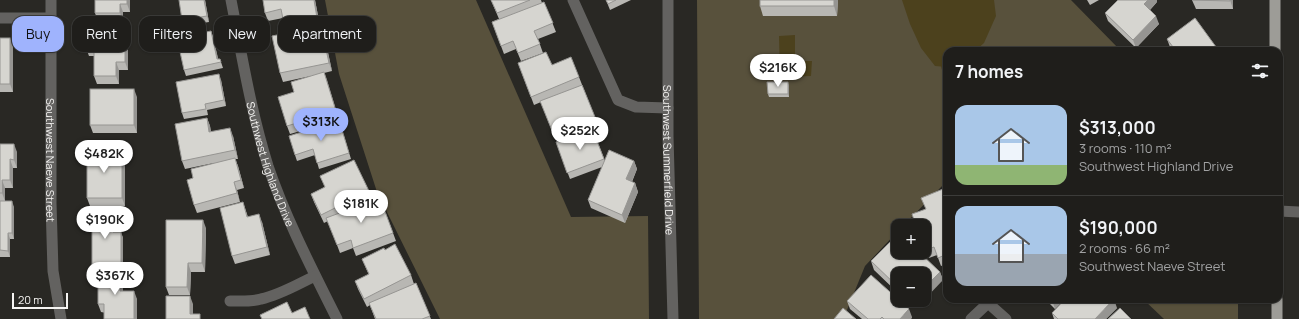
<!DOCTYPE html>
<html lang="en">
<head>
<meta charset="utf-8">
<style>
	:root { --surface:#1f1e1b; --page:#2c2b28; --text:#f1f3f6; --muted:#a1a2a3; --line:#3c3c3a; --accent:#9fb3fd }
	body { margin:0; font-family:Manrope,sans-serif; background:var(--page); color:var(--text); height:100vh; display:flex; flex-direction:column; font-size:15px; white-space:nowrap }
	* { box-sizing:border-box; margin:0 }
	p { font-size:13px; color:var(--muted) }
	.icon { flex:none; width:22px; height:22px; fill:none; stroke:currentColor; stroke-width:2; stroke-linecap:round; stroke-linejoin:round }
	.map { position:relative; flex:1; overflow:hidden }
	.panel { position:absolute; left:943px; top:47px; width:340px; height:256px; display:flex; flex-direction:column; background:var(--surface); border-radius:12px; box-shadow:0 1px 3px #0004,0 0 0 1px var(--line) }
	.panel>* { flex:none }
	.guide { position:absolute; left:12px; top:16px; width:380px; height:36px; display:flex; gap:8px }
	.buttons { position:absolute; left:891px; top:219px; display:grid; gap:8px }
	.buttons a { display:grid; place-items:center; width:40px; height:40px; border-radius:8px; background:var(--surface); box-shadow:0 1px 3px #0004,0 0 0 1px var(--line); font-size:20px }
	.scale { position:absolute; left:12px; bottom:10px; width:56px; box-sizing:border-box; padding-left:4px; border:2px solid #f5f4f2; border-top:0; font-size:11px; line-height:14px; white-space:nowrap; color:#f5f4f2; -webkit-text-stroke:3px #292824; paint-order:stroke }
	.price { position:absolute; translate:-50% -34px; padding:0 9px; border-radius:14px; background:#fff; color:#222; font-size:13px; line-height:26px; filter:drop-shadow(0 1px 2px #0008) }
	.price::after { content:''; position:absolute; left:50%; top:24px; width:12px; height:9px; margin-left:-6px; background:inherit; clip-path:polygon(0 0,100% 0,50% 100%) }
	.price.active { background:var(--accent); color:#111 }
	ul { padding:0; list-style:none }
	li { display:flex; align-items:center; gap:12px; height:100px; padding:0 12px }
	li+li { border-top:1px solid var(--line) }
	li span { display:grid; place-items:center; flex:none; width:112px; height:80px; border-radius:12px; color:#555 }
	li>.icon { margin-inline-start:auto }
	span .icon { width:48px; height:48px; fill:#fffc; stroke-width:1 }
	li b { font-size:17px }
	h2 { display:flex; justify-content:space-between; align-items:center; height:48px; padding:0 12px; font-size:17px }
	.pill { padding:0 14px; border-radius:12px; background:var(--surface); box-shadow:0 1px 3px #0004,0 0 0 1px var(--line); font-size:14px; line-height:36px }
	.pill.active { background:var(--accent); color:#111 }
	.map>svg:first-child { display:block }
	.green { fill:#58513c }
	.water { fill:#4c411d }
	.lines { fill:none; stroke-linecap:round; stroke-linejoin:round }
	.stream { stroke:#4c411d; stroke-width:5.5 }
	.minor { stroke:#636260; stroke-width:11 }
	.primary { stroke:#9d9c97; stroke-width:11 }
	.wall { fill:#b8b7b3 }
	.shaded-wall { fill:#969592 }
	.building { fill:#d6d5d0; stroke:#969592 }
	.labels { text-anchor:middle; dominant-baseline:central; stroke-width:4; stroke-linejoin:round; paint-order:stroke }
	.street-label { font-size:11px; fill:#f5f4f2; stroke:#292824 }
</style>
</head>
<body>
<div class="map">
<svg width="1299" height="319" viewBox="0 0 1299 319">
	<rect width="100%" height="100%" fill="#292824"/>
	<g class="green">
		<polygon points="325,0 476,0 571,217 648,216 649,319 440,319 377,192 339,74"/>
		<polygon points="697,0 1071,0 1121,51 947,51 947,183 945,183 903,226 898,226 898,231 865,266 847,310 839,319 699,319"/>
		<polygon points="1143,299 1238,299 1238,319 1164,319"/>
	</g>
	<g class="water">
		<polygon points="902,0 994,0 996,16 984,43 975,51 947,51 947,67 935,66 921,48 910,24"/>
		<polygon points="795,35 795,61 812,61 811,76 780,77 779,36"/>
	</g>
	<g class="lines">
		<polyline class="stream" points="944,67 947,77"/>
		<g class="minor">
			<path id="s1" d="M51,0V203L53,271L61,319"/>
			<path id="s2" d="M231,0C242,56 251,112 268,166C286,219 312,269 337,319"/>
			<polyline points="573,0 618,100 636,107 668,108"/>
			<path id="s3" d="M668,0V136L673,319"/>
			<polyline points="0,18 51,18"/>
			<polyline points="1279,211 1299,212"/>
			<path d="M230,301C240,301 251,302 261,299C280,295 298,284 315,276"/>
			<polyline points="971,319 988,303 1006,319"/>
		</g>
		<g class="primary">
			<polyline points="1275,0 1275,51"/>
			<polyline points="1277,299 1277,319"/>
		</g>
	</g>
	<g class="wall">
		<polygon points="130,0 130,12 123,12 123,21 109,21 112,30 128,38 128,70 119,70 119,84 97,84 94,76 94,56 89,56 86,48 98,21 95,13"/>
		<polygon points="205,0 209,22 184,26 182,20"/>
		<polygon points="263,0 315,0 320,26 287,33 284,24 283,18 268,21 265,13"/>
		<polygon points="491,0 541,0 542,3 544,2 556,32 538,39 543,53 521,61 516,49 504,54 492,22 499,19"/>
		<polygon points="606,0 631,0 610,10"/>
		<polygon points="838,0 837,16 763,16 760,6"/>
		<polygon points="1087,0 1099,0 1090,5"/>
		<polygon points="1192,0 1233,0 1233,9 1196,9"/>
		<polygon points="1157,2 1150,10 1159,24 1136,48 1108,21 1105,13"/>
		<polygon points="211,31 213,37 218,59 220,59 223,68 186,76 184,70"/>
		<polygon points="324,34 332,71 324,73 339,120 290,134 287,126 311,76 283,82 280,73"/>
		<polygon points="0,38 13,46 13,92 0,92"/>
		<polygon points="1167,39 1219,51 1173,51 1170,47"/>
		<polygon points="518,63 552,65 579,77 597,123 555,139 541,102 534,105"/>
		<polygon points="221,80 226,106 207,110 208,115 184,119 182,113"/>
		<polygon points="789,85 789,97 769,97 768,94"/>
		<polygon points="137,97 137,133 93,133 90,125"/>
		<polygon points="207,118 210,126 211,132 233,136 238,159 235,159 238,166 244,188 237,190 240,202 197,213 194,205 193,178 214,163 185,169 182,161"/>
		<polygon points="341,126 351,159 319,169 315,155 297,161 295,155"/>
		<polygon points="592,128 605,161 634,161 637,169 632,182 635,183 638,192 625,223 591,208 588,200 602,167 570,179 556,142"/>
		<polygon points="0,144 17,152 17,168 13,168 13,188 5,188 5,201 14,207 14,239 10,239 10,257 0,257"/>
		<polygon points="113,154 122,154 125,163 125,206 90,206 87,198"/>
		<polygon points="320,176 369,191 372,200 365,203 380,198 396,241 356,256 353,248 340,253 328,221 324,223 314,202 311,194 325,187"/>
		<polygon points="947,198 947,264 941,266 937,255 929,258 924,246 925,209"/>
		<polygon points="243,202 248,217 262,222 270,255 235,264 232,256"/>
		<polygon points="113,210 115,216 115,232 121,232 123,238 123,271 120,271 123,279 123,291 137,299 137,319 101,312 98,304 98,271 94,271 92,265"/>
		<polygon points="206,228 205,272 191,272 190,295 169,295 166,287"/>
		<polygon points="385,250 411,275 414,284 408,287 416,283 431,319 375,319 370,305 367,307 358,289 355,281 369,275 362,259"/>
		<polygon points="871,261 940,272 943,280 924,274 898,274 898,293 874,270"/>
		<polygon points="1045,299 1064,299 1055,309"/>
		<polygon points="847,301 912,317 911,319 862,319 850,309"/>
		<polygon points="1117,308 1106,319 1054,319 1052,313"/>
	</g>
	<g class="shaded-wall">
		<polygon points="127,0 130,0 130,12 127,4"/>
		<polygon points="204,0 205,0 209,22 207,16"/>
		<polygon points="314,0 315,0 320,26 317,18"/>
		<polygon points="834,0 838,0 837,16 834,6"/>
		<polygon points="1148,0 1157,0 1157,2 1147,13 1144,4"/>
		<polygon points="1230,0 1233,0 1233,9"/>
		<polygon points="120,4 123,12 123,21 120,13"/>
		<polygon points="1156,16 1159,24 1136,48 1133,40"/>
		<polygon points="109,21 112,29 112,38 109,30"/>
		<polygon points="321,26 324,34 332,71 329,63"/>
		<polygon points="125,30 128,38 128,70 125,62"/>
		<polygon points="211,31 213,37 219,62 217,59"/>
		<polygon points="10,38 13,46 13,92 10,84"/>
		<polygon points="116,62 119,70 119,84 116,76"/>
		<polygon points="324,72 327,80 339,120 336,111"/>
		<polygon points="219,74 221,80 226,106 224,100"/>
		<polygon points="788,82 789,85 789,97 788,94"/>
		<polygon points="134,89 137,97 137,133 134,125"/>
		<polygon points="207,118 210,126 212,140 209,132"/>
		<polygon points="230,128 233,136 238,159 235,150"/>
		<polygon points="14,144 17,152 17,168 14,160"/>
		<polygon points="122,154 125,163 125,206 122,198"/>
		<polygon points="235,158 238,166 244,188 241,180"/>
		<polygon points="10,159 13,168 13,188 10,180"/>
		<polygon points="634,161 637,169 629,188 626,179"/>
		<polygon points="2,180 5,188 5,201 2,193"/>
		<polygon points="234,182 237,190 240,202 237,193"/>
		<polygon points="635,183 638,192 625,223 622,215"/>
		<polygon points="12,201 14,207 14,239 12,233"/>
		<polygon points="113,210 115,216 115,238 113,232"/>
		<polygon points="259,214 262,222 270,255 267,247"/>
		<polygon points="203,220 206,228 205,272 202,263"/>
		<polygon points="121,232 123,238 123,271 121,265"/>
		<polygon points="8,233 10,239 10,257 8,251"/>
		<polygon points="188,263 191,272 190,295 187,287"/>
		<polygon points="120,270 123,279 123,299 120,291"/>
		<polygon points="940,272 943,280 924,300 924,288"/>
		<polygon points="134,291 137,299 137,319 134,319"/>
		<polygon points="190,296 193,304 193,319 190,314"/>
		<polygon points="1056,299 1064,299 1055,309 1053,303"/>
		<polygon points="1114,299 1117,308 1106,319 1095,319"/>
		<polygon points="909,309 912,317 911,319 900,319"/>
	</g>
	<g class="building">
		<polygon points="95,0 127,0 127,4 120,4 120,13 95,13"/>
		<polygon points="179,0 204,0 207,16 182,20"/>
		<polygon points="263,0 314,0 317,18 284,24 281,9 265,13"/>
		<polygon points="491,0 530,0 497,13"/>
		<polygon points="606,0 616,0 608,4"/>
		<rect x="760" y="0" width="74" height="6"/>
		<polygon points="1118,0 1148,0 1144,4 1156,16 1133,40 1105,13"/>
		<polygon points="1192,0 1230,0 1230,1"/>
		<polygon points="544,2 553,23 534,31 540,44 518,53 513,41 501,46 492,22"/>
		<polygon points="1195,18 1219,51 1176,51 1167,39"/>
		<polygon points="86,20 109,21 109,30 125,30 125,62 116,62 116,76 94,76 94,48 86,48"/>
		<polygon points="321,26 329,63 280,73 272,36"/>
		<polygon points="211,31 217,59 220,59 221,62 184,70 177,38"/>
		<rect x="0" y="38" width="10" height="46"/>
		<polygon points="546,52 552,65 571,57 579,77 531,97 518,63"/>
		<polygon points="324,72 336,111 287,126 278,97 294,92 291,82"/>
		<polygon points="219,74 224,100 205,104 206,109 182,113 176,82"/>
		<polygon points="767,82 788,82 788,94 768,94"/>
		<polygon points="582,85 595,117 553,133 540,101"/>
		<rect x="90" y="89" width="44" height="36"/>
		<polygon points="207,118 209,132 230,128 235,150 182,161 175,124"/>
		<polygon points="339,120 349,153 317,163 313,149 295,155 289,136"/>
		<polygon points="592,128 604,159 567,173 556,142"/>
		<polygon points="0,144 14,144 14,160 10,159 10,180 2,180 2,193 0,193"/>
		<polygon points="87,149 111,149 111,154 122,154 122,198 87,198"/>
		<polygon points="609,150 634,161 626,179 635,183 622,215 588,200"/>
		<polygon points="235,158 241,180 234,182 237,193 194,205 187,180 193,178 191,169"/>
		<polygon points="354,160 369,191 321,215 311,194 325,187 320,176"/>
		<polygon points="943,189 947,198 947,254 938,258 934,247 926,250 924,245 924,226 916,226 912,214 926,209 921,198"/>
		<polygon points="380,198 393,233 353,248 351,240 337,245 326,218"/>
		<polygon points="0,201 12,201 12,233 8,233 8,251 0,250"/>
		<polygon points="243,202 247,217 259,214 267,247 232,256 220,208"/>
		<polygon points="92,210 113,210 113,232 121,232 121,265 92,265"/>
		<polygon points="166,220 203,220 202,263 188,263 187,287 166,287"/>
		<polygon points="898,234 898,252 919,252 940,272 924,288 924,274 898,274 898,287 871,261"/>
		<polygon points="395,244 411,275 364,299 355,281 369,274 362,259 384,248 385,250"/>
		<polygon points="98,270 120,270 120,291 134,291 134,319 104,319 104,304 98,304"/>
		<polygon points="871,275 898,299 898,300 899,300 909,309 900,319 884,319 882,317 880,319 868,319 847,301"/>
		<polygon points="416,283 430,316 422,319 376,319 369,303"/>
		<polygon points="166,296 190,296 190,314 200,314 200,319 166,319"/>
		<polygon points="1049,299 1056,299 1053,303"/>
		<polygon points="1065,299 1114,299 1095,319 1058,319 1052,313"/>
		<polygon points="287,302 292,313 305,307 310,319 262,319 260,315"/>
		<polygon points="843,308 856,319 834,319"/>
		<polygon points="1120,308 1131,319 1108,319"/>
	</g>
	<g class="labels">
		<g class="street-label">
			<text stroke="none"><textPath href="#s1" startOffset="160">Southwest Naeve Street</textPath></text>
			<text stroke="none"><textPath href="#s3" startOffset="160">Southwest Summerfield Drive</textPath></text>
			<text stroke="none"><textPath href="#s2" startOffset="169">Southwest Highland Drive</textPath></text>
		</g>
	</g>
</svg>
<div class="buttons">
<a>+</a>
<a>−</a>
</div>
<div class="scale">20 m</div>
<b class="price" style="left:778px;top:88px">$216K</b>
<b class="price active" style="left:321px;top:142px">$313K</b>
<b class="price" style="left:580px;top:151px">$252K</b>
<b class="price" style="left:104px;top:174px">$482K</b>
<b class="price" style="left:361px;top:224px">$181K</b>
<b class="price" style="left:105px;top:240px">$190K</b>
<b class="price" style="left:115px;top:296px">$367K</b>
<div class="guide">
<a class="pill active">Buy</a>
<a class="pill">Rent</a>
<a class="pill">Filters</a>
<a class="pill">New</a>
<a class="pill">Apartment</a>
</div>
<section class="panel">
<h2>7 homes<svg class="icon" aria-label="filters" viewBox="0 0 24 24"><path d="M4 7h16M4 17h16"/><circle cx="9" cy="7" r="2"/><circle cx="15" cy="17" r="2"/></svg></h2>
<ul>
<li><span style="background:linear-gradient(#a9c7e8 75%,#8fb573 0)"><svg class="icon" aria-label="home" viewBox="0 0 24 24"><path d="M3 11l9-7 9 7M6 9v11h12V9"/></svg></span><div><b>$313,000</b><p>3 rooms · 110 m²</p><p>Southwest Highland Drive</p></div></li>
<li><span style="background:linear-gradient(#a9c7e8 60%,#9aa5b1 0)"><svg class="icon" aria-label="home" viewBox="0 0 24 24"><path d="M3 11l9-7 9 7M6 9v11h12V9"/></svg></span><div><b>$190,000</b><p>2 rooms · 66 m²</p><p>Southwest Naeve Street</p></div></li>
</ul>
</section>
</div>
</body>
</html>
